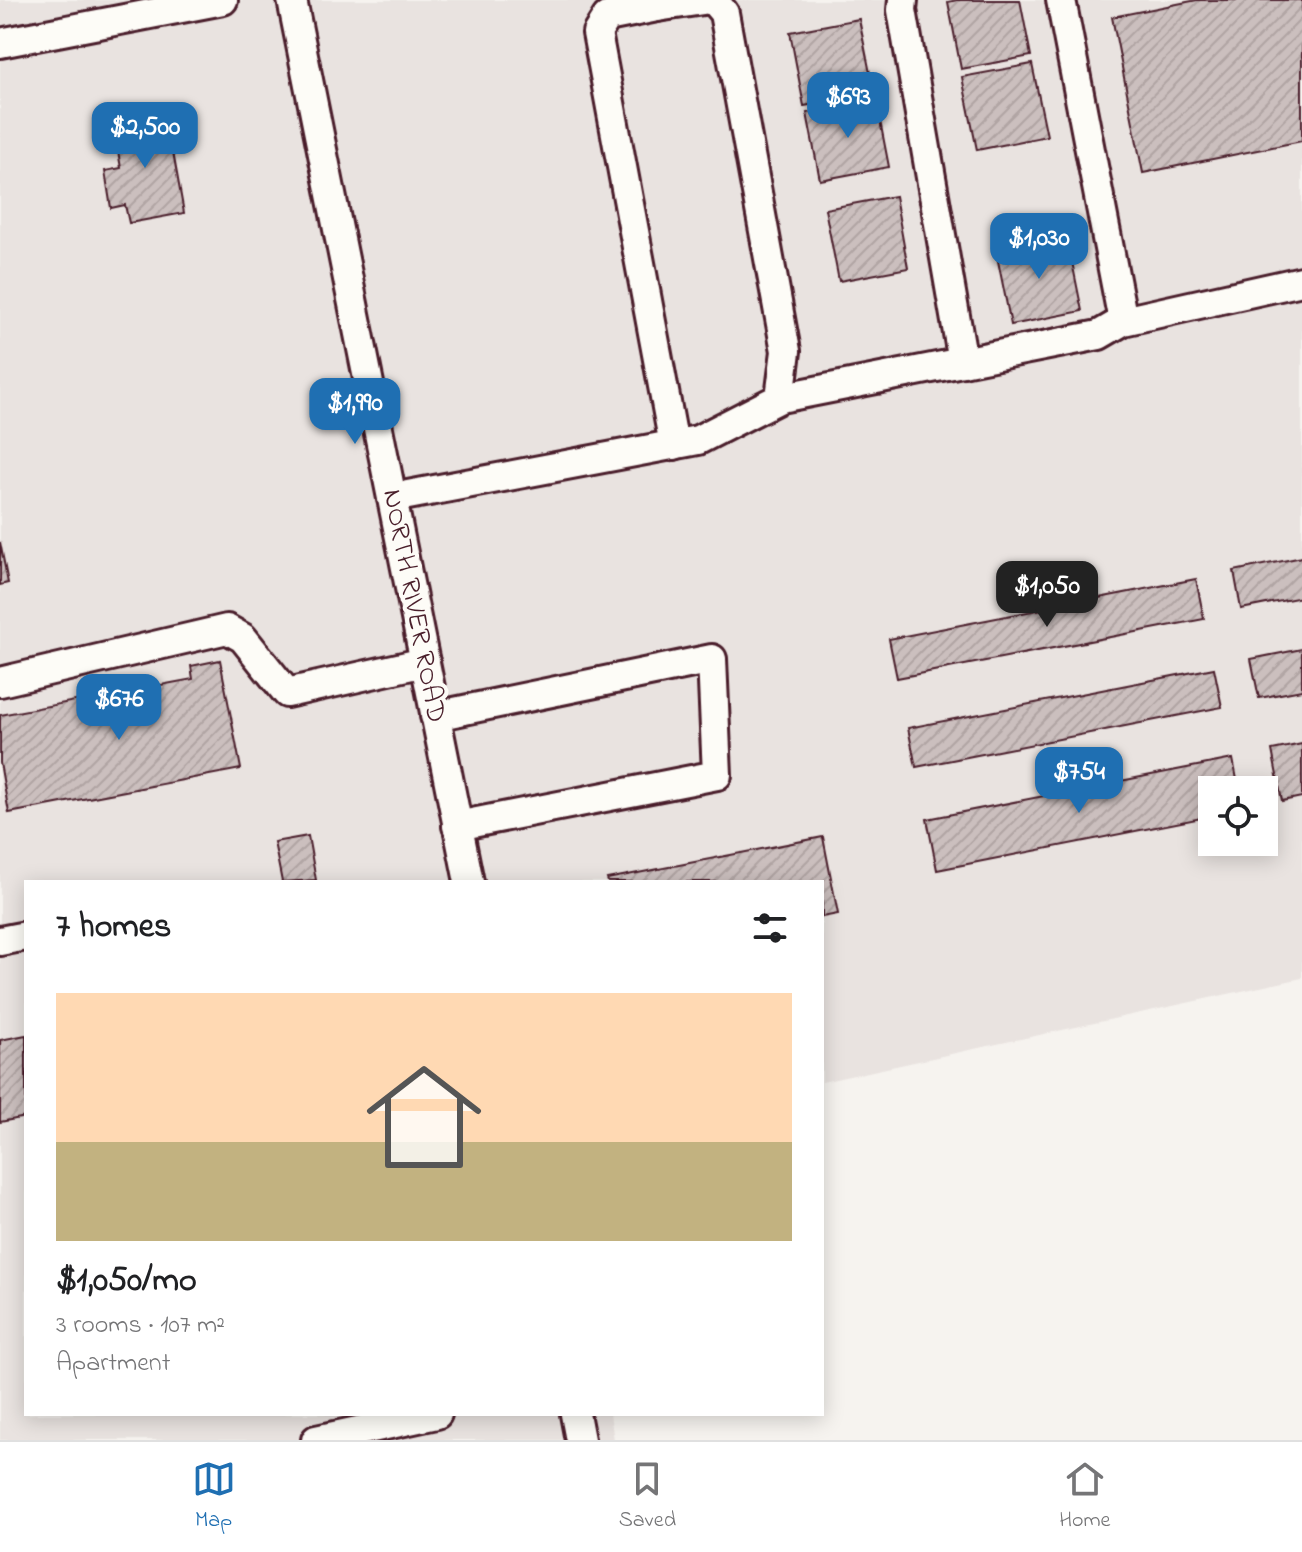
<!DOCTYPE html>
<html lang="en">
<head>
<meta charset="utf-8">
<style>
	:root { --surface:#fff; --page:#f6f6f6; --text:#202124; --muted:#757577; --line:#e0e0e0; --accent:#1f6fb2 }
	body { margin:0; font-family:"Indie Flower",sans-serif; background:var(--page); color:var(--text); height:100vh; display:flex; flex-direction:column; font-size:30px; white-space:nowrap }
	* { box-sizing:border-box; margin:0 }
	p { font-size:26px; color:var(--muted) }
	.icon { flex:none; width:44px; height:44px; fill:none; stroke:currentColor; stroke-width:2; stroke-linecap:round; stroke-linejoin:round }
	.map { position:relative; flex:1; overflow:hidden }
	.panel { position:absolute; left:24px; top:880px; width:800px; height:536px; display:flex; flex-direction:column; background:var(--surface); border-radius:0px; box-shadow:0 4px 20px #0003 }
	.panel>* { flex:none }
	.tools { position:absolute; left:1198px; top:776px; display:grid; gap:16px }
	.tools a { display:grid; place-items:center; width:80px; height:80px; border-radius:0px; background:var(--surface); box-shadow:0 4px 20px #0003; font-size:40px }
	.price { position:absolute; translate:-50% -68px; padding:0 18px; border-radius:16px; background:var(--accent); color:#fff; font-size:26px; line-height:52px; filter:drop-shadow(0 2px 4px #0008) }
	.price::after { content:''; position:absolute; left:50%; top:48px; width:24px; height:18px; margin-left:-12px; background:inherit; clip-path:polygon(0 0,100% 0,50% 100%) }
	.price.active { background:#222; color:#fff }
	ul { padding:0; list-style:none }
	li { display:grid; align-content:center; gap:16px; height:424px; padding:0 32px }
	li+li { border-top:2px solid var(--line) }
	li span { display:grid; place-items:center; height:248px; border-radius:0px; color:#555 }
	li>.icon { margin-inline-start:auto }
	span .icon { width:144px; height:144px; fill:#fffc; stroke-width:1 }
	li b { font-size:34px }
	h2 { display:flex; justify-content:space-between; align-items:center; height:96px; padding:0 32px; font-size:34px }
	.tab-bar { display:flex; justify-content:space-around; align-items:center; height:112px; border-top:2px solid var(--line); background:var(--surface); font-size:22px; color:var(--muted) }
	.tab-bar a { display:grid; justify-items:center; gap:4px }
	.tab-bar .active { color:var(--accent) }
	.map>svg:first-child { display:block }
	.built { fill:#e9e3e0; fill-rule:evenodd }
	.building { fill:url(#building-hatch); stroke:#4a1f2b; stroke-width:2 }
	.lines { fill:none; stroke-linecap:round; stroke-linejoin:round }
	.minor-casing { stroke:#4a1f2b; stroke-width:34 }
	.minor { stroke:#fdfcf7; stroke-width:28 }
	.labels { text-anchor:middle; dominant-baseline:central; stroke-width:8; stroke-linejoin:round; paint-order:stroke }
	.street-label { font-size:28px; fill:#4a1f2b; stroke:#fdfcf7 }
</style>
</head>
<body>
<div class="map">
<svg width="1302" height="1440" viewBox="0 0 1302 1440">
	<defs>
		<pattern id="building-hatch" width="6" height="6" patternUnits="userSpaceOnUse" patternTransform="scale(2)"><rect width="6" height="6" fill="#cbbfbe"/><path d="M-1 1l2-2M0 6l6-6M5 7l2-2" fill="none" stroke="#b0a4a3"/></pattern>
	</defs>
	<rect width="100%" height="100%" fill="#f6f3ef"/>
	<filter id="ink" filterUnits="userSpaceOnUse"><feTurbulence type="fractalNoise" baseFrequency=".0125" numOctaves="2"/><feDisplacementMap in="SourceGraphic" scale="16" xChannelSelector="R" yChannelSelector="G"/><feConvolveMatrix kernelMatrix="1 2 1 2 8 2 1 2 1" color-interpolation-filters="sRGB"/></filter>
	<g filter="url(#ink)">
		<path class="built" d="M0,0H1302V978L822,1082V882H26V1414H610L614,1440H0ZM1212,790H1264V842H1212Z"/>
		<g class="building">
			<polygon points="957,0 1020,0 1031,56 961,69 948,2"/>
			<polygon points="1197,0 1302,0 1302,141 1143,173 1112,17"/>
			<polygon points="859,19 874,93 804,106 790,32"/>
			<polygon points="1032,64 1047,136 977,150 962,77"/>
			<polygon points="876,100 889,167 820,180 807,113"/>
			<polygon points="166,113 184,213 129,223 125,205 111,208 105,171 121,168 113,123"/>
			<polygon points="895,196 908,268 839,281 825,209"/>
			<polygon points="1067,237 1082,311 1011,325 996,251"/>
			<polygon points="0,542 8,583 0,585"/>
			<polygon points="1302,557 1302,597 1241,609 1234,571"/>
			<polygon points="1196,579 1204,619 897,678 889,639"/>
			<polygon points="1302,649 1302,690 1259,698 1251,659"/>
			<polygon points="220,660 241,769 9,813 0,763 0,715 193,679 191,666"/>
			<polygon points="1214,668 1222,707 916,767 908,728"/>
			<polygon points="1302,744 1302,797 1282,801 1272,750"/>
			<polygon points="1233,759 1239,790 1212,790 1212,816 937,870 927,819"/>
			<polygon points="308,836 316,880 282,882 274,842"/>
			<polygon points="823,837 838,914 822,917 822,882 608,882 607,879"/>
			<polygon points="26,1035 26,1117 0,1122 0,1040"/>
		</g>
		<g class="lines">
			<g class="minor-casing">
				<g id="minor">
					<polyline points="292,0 469,882"/>
					<polyline points="655,0 657,7 703,0"/>
					<polyline points="713,0 724,13 786,351 780,398"/>
					<polyline points="903,0 902,10 963,362"/>
					<polyline points="1061,0 1123,321"/>
					<polyline points="657,7 607,17 597,33 674,445"/>
					<polyline points="0,43 223,0"/>
					<polyline points="392,498 698,440 780,398 1099,335 1123,321 1302,281"/>
					<polyline points="0,682 227,629 243,638 287,693 425,662"/>
					<polyline points="435,716 712,659 717,775 457,826"/>
					<polyline points="0,941 26,936"/>
					<polyline points="575,1414 580,1440"/>
					<polyline points="316,1440 437,1414"/>
				</g>
			</g>
			<use href="#minor" class="minor"/>
		</g>
	</g>
	<g class="labels">
		<g class="street-label">
			<text transform="translate(413 606) rotate(79)">NORTH RIVER ROAD</text>
		</g>
	</g>
</svg>
<div class="tools">
<a><svg class="icon" aria-label="locate" viewBox="0 0 24 24"><circle cx="12" cy="12" r="6"/><path d="M12 2v4M12 18v4M2 12h4M18 12h4"/></svg></a>
</div>
<b class="price" style="left:848px;top:140px">$693</b>
<b class="price" style="left:145px;top:170px">$2,500</b>
<b class="price" style="left:1039px;top:281px">$1,030</b>
<b class="price" style="left:355px;top:446px">$1,990</b>
<b class="price active" style="left:1047px;top:629px">$1,050</b>
<b class="price" style="left:119px;top:742px">$676</b>
<b class="price" style="left:1079px;top:815px">$754</b>
<section class="panel">
<h2>7 homes<svg class="icon" aria-label="filters" viewBox="0 0 24 24"><path d="M4 7h16M4 17h16"/><circle cx="9" cy="7" r="2"/><circle cx="15" cy="17" r="2"/></svg></h2>
<ul>
<li><span style="background:linear-gradient(#ffd9b3 60%,#c2b280 0)"><svg class="icon" aria-label="home" viewBox="0 0 24 24"><path d="M3 11l9-7 9 7M6 9v11h12V9"/></svg></span><div><b>$1,050/mo</b><p>3 rooms · 107 m²</p><p>Apartment</p></div></li>
</ul>
</section>
</div>
<nav class="tab-bar">
<a class="active"><svg class="icon" aria-label="map" viewBox="0 0 24 24"><path d="M3 6l6-2 6 2 6-2v14l-6 2-6-2-6 2zM9 4v14M15 6v14"/></svg>Map</a>
<a><svg class="icon" aria-label="saved" viewBox="0 0 24 24"><path d="M7 4h10v16l-5-4-5 4z"/></svg>Saved</a>
<a><svg class="icon" aria-label="home" viewBox="0 0 24 24"><path d="M3 11l9-7 9 7M6 9v11h12V9"/></svg>Home</a>
</nav>
</body>
</html>
